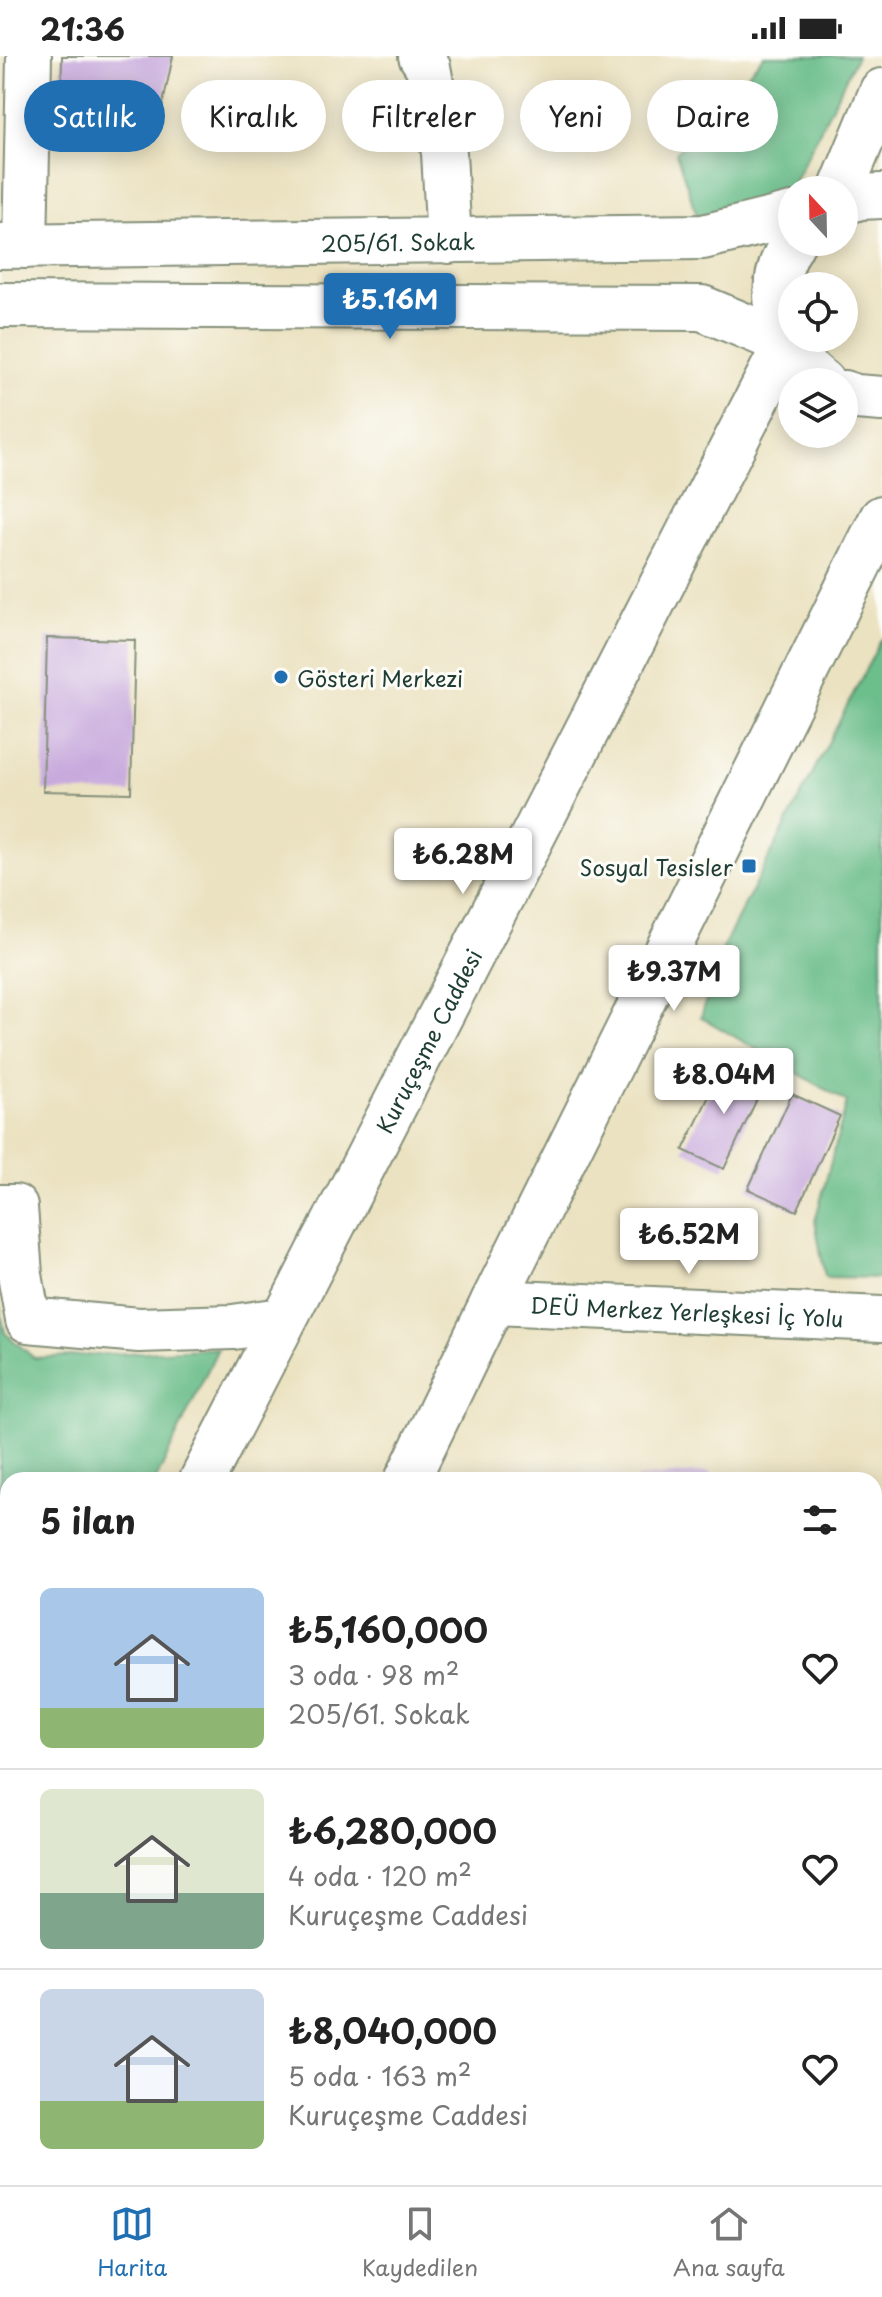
<!DOCTYPE html>
<html lang="tr">
<head>
<meta charset="utf-8">
<style>
	:root { --surface:#fff; --page:#f2f2f2; --text:#222; --muted:#767676; --line:#e0e0e0; --accent:#1f6fb2 }
	body { margin:0; font-family:"Playpen Sans",sans-serif; background:var(--page); color:var(--text); height:100vh; display:flex; flex-direction:column; font-size:30px; white-space:nowrap }
	* { box-sizing:border-box; margin:0 }
	p { font-size:26px; color:var(--muted) }
	.icon { flex:none; width:44px; height:44px; fill:none; stroke:currentColor; stroke-width:2; stroke-linecap:round; stroke-linejoin:round }
	.map { position:relative; flex:1; overflow:hidden }
	.drawer { position:absolute; left:0px; top:1416px; width:882px; height:714px; display:flex; flex-direction:column; background:var(--surface); border-radius:24px 24px 0 0; box-shadow:0 4px 20px #0003 }
	.drawer>* { flex:none }
	.guide { position:absolute; left:24px; top:24px; width:834px; height:72px; display:flex; gap:16px }
	.needle { width:52px; rotate:338deg }
	.buttons { position:absolute; left:778px; top:120px; display:grid; gap:16px }
	.buttons a { display:grid; place-items:center; width:80px; height:80px; border-radius:50%; background:var(--surface); box-shadow:0 4px 20px #0003; font-size:40px }
	.price { position:absolute; translate:-50% -68px; padding:0 18px; border-radius:8px; background:#fff; color:#222; font-size:26px; line-height:52px; filter:drop-shadow(0 2px 4px #0008) }
	.price::after { content:''; position:absolute; left:50%; top:48px; width:24px; height:18px; margin-left:-12px; background:inherit; clip-path:polygon(0 0,100% 0,50% 100%) }
	.price.active { background:var(--accent); color:#fff }
	ul { padding:0; list-style:none }
	li { display:flex; align-items:center; gap:24px; height:200px; padding:0 40px }
	li+li { border-top:2px solid var(--line) }
	li span { display:grid; place-items:center; flex:none; width:224px; height:160px; border-radius:12px; color:#555 }
	li>.icon { margin-inline-start:auto }
	span .icon { width:96px; height:96px; fill:#fffc; stroke-width:1 }
	li b { font-size:34px }
	h2 { display:flex; justify-content:space-between; align-items:center; height:96px; padding:0 40px; font-size:34px }
	.pill { padding:0 28px; border-radius:36px; background:var(--surface); box-shadow:0 4px 20px #0003; font-size:28px; line-height:72px }
	.pill.active { background:var(--accent); color:#fff }
	.status { display:flex; justify-content:space-between; align-items:center; height:56px; padding:0 40px; background:var(--surface); direction:ltr }
	.status svg { height:22px; fill:currentColor }
	.dock { display:flex; justify-content:space-around; align-items:center; height:112px; border-top:2px solid var(--line); background:var(--surface); font-size:22px; color:var(--muted) }
	.dock a { display:grid; justify-items:center; gap:4px }
	.dock .active { color:var(--accent) }
	.map>svg:first-child { display:block }
	.forest { fill:#6cbe8b; stroke:#467e60; stroke-width:2 }
	.building { fill:#c8aadd }
	.lines { fill:none; stroke-linecap:round; stroke-linejoin:round }
	.minor-casing { stroke:#85907a; stroke-width:48 }
	.major-casing { stroke:#85907a; stroke-width:48 }
	.minor { stroke:#fff; stroke-width:44 }
	.major { stroke:#fff; stroke-width:44 }
	.poi-dot { fill:#1f6fb2; stroke:#fdfcf7; stroke-width:3 }
	.labels { text-anchor:middle; dominant-baseline:central; stroke-width:6; stroke-linejoin:round; paint-order:stroke }
	.street-label { font-size:22px; fill:#1f3d34; stroke:#fdfcf7 }
	.poi-label { font-size:22px; fill:#1f3d34; stroke:#fdfcf7; text-anchor:start }
</style>
</head>
<body>
<div class="status"><b>21:36</b><svg viewBox="0 0 49 12"><path d="M0 12V9h3v3zM5 12V6h3v6zM10 12V3h3v9zM15 12V0h3v12zM26 1h20v11H26zM47 4h2v5h-2z"/></svg></div>
<div class="map">
<svg width="882" height="2129" viewBox="0 0 882 2129">
	<rect width="100%" height="100%" fill="#fdfcf7"/>
	<filter id="ink" filterUnits="userSpaceOnUse"><feTurbulence type="fractalNoise" baseFrequency=".0125" numOctaves="2"/><feDisplacementMap in="SourceGraphic" scale="16" xChannelSelector="R" yChannelSelector="G"/><feConvolveMatrix kernelMatrix="1 2 1 2 8 2 1 2 1" color-interpolation-filters="sRGB"/></filter>
	<filter id="wash" filterUnits="userSpaceOnUse"><feTurbulence type="fractalNoise" baseFrequency=".006" numOctaves="4" result="noise"/><feDisplacementMap in="SourceGraphic" scale="32" xChannelSelector="R" yChannelSelector="G"/><feGaussianBlur stdDeviation="1.8" result="paint"/><feColorMatrix in="noise" values="0 0 0 0 0 0 0 0 0 0 0 0 0 0 0 0 0 1.4 0 .05"/><feComposite in="paint" operator="in"/></filter>
	<g filter="url(#wash)">
		<rect width="100%" height="100%" fill="#ebe2c1"/>
		<g class="forest">
			<polygon points="764,0 857,0 785,144 702,174 676,97"/>
			<polygon points="882,582 882,1222 825,1221 815,1165 847,1046 701,961 725,887"/>
			<polygon points="0,1250 5,1277 34,1302 218,1292 156,1424 8,1424 8,1747 0,1764"/>
			<polygon points="108,2122 144,2122 141,2129 105,2129"/>
		</g>
		<g id="blocks">
			<g class="building">
				<polygon points="62,0 173,0 160,62 61,53"/>
				<polygon points="47,582 135,584 131,737 43,735"/>
				<polygon points="725,1007 765,1026 724,1113 683,1094"/>
				<polygon points="792,1038 840,1060 797,1155 748,1133"/>
				<polygon points="710,1416 710,1424 637,1424 637,1422"/>
				<polygon points="386,2122 449,2122 448,2126 386,2125"/>
				<rect x="509" y="2122" width="112" height="7"/>
				<polygon points="679,2122 795,2122 795,2125 864,2125 864,2129 679,2129"/>
			</g>
		</g>
	</g>
	<g filter="url(#ink)">
		<use href="#blocks" fill-opacity="0" stroke="#85907a" stroke-width="2"/>
		<g class="lines">
			<g class="minor-casing">
				<g id="minor">
					<polyline points="421,0 428,11 444,97 449,185"/>
					<polyline points="841,134 882,35"/>
					<polyline points="25,190 29,0"/>
					<polyline points="0,1151 15,1151 20,1219 28,1264 139,1274 233,1271 282,1264"/>
					<path id="s1" d="M493,1246L882,1263"/>
					<path id="s2" d="M202,1424L786,287"/>
					<polyline points="407,1424 493,1246 882,462"/>
					<polyline points="0,1840 8,1823"/>
					<polyline points="874,1957 882,1957"/>
					<polyline points="874,2041 882,2041"/>
					<polyline points="80,2129 83,2122"/>
					<polyline points="199,2129 200,2122"/>
				</g>
			</g>
			<g class="major-casing">
				<g id="major">
					<polyline points="844,146 860,141 882,140"/>
					<path d="M793,186C761,236 777,292 822,326"/>
					<path id="s3" d="M0,190L703,181L792,159"/>
					<polyline points="0,249 702,252 786,287"/>
					<polyline points="844,337 856,341 882,343"/>
				</g>
			</g>
			<use href="#minor" class="minor"/>
			<use href="#major" class="major"/>
		</g>
	</g>
	<g class="poi-dot">
		<circle cx="281" cy="621" r="8"/>
		<rect x="741" y="802" width="16" height="16" rx="4"/>
	</g>
	<g class="labels">
		<g class="street-label">
			<text stroke="none"><textPath href="#s3" startOffset="398">205/61. Sokak</textPath></text>
			<text stroke="none"><textPath href="#s2" startOffset="494">Kuruçeşme Caddesi</textPath></text>
			<text stroke="none"><textPath href="#s1" startOffset="194">DEÜ Merkez Yerleşkesi İç Yolu</textPath></text>
		</g>
		<g class="poi-label">
			<text x="297" y="621">Gösteri Merkezi</text>
			<text x="733" y="810" text-anchor="end">Sosyal Tesisler</text>
		</g>
	</g>
</svg>
<div class="buttons">
<a><svg class="needle" viewBox="-14 -14 28 28"><path d="M0-13l5 13h-10z" fill="#e53935"/><path d="M0 13l5-13h-10z" fill="#767676"/></svg></a>
<a><svg class="icon" aria-label="locate" viewBox="0 0 24 24"><circle cx="12" cy="12" r="6"/><path d="M12 2v4M12 18v4M2 12h4M18 12h4"/></svg></a>
<a><svg class="icon" aria-label="layers" viewBox="0 0 24 24"><path d="M12 4l9 5-9 5-9-5zM3 14l9 5 9-5"/></svg></a>
</div>
<b class="price active" style="left:390px;top:285px">₺5.16M</b>
<b class="price" style="left:463px;top:840px">₺6.28M</b>
<b class="price" style="left:674px;top:957px">₺9.37M</b>
<b class="price" style="left:724px;top:1060px">₺8.04M</b>
<b class="price" style="left:689px;top:1220px">₺6.52M</b>
<div class="guide">
<a class="pill active">Satılık</a>
<a class="pill">Kiralık</a>
<a class="pill">Filtreler</a>
<a class="pill">Yeni</a>
<a class="pill">Daire</a>
</div>
<section class="drawer">
<h2>5 ilan<svg class="icon" aria-label="filters" viewBox="0 0 24 24"><path d="M4 7h16M4 17h16"/><circle cx="9" cy="7" r="2"/><circle cx="15" cy="17" r="2"/></svg></h2>
<ul>
<li><span style="background:linear-gradient(#a9c7e8 75%,#8fb573 0)"><svg class="icon" aria-label="home" viewBox="0 0 24 24"><path d="M3 11l9-7 9 7M6 9v11h12V9"/></svg></span><div><b>₺5,160,000</b><p>3 oda · 98 m²</p><p>205/61. Sokak</p></div><svg class="icon" aria-label="heart" viewBox="0 0 24 24"><path d="M12 20l-8-8c-3-5 5-10 8-4 3-6 11-1 8 4z"/></svg></li>
<li><span style="background:linear-gradient(#dfe7d0 65%,#7fa58c 0)"><svg class="icon" aria-label="home" viewBox="0 0 24 24"><path d="M3 11l9-7 9 7M6 9v11h12V9"/></svg></span><div><b>₺6,280,000</b><p>4 oda · 120 m²</p><p>Kuruçeşme Caddesi</p></div><svg class="icon" aria-label="heart" viewBox="0 0 24 24"><path d="M12 20l-8-8c-3-5 5-10 8-4 3-6 11-1 8 4z"/></svg></li>
<li><span style="background:linear-gradient(#c9d6e8 70%,#8fb573 0)"><svg class="icon" aria-label="home" viewBox="0 0 24 24"><path d="M3 11l9-7 9 7M6 9v11h12V9"/></svg></span><div><b>₺8,040,000</b><p>5 oda · 163 m²</p><p>Kuruçeşme Caddesi</p></div><svg class="icon" aria-label="heart" viewBox="0 0 24 24"><path d="M12 20l-8-8c-3-5 5-10 8-4 3-6 11-1 8 4z"/></svg></li>
</ul>
</section>
</div>
<nav class="dock">
<a class="active"><svg class="icon" aria-label="map" viewBox="0 0 24 24"><path d="M3 6l6-2 6 2 6-2v14l-6 2-6-2-6 2zM9 4v14M15 6v14"/></svg>Harita</a>
<a><svg class="icon" aria-label="saved" viewBox="0 0 24 24"><path d="M7 4h10v16l-5-4-5 4z"/></svg>Kaydedilen</a>
<a><svg class="icon" aria-label="home" viewBox="0 0 24 24"><path d="M3 11l9-7 9 7M6 9v11h12V9"/></svg>Ana sayfa</a>
</nav>
</body>
</html>
